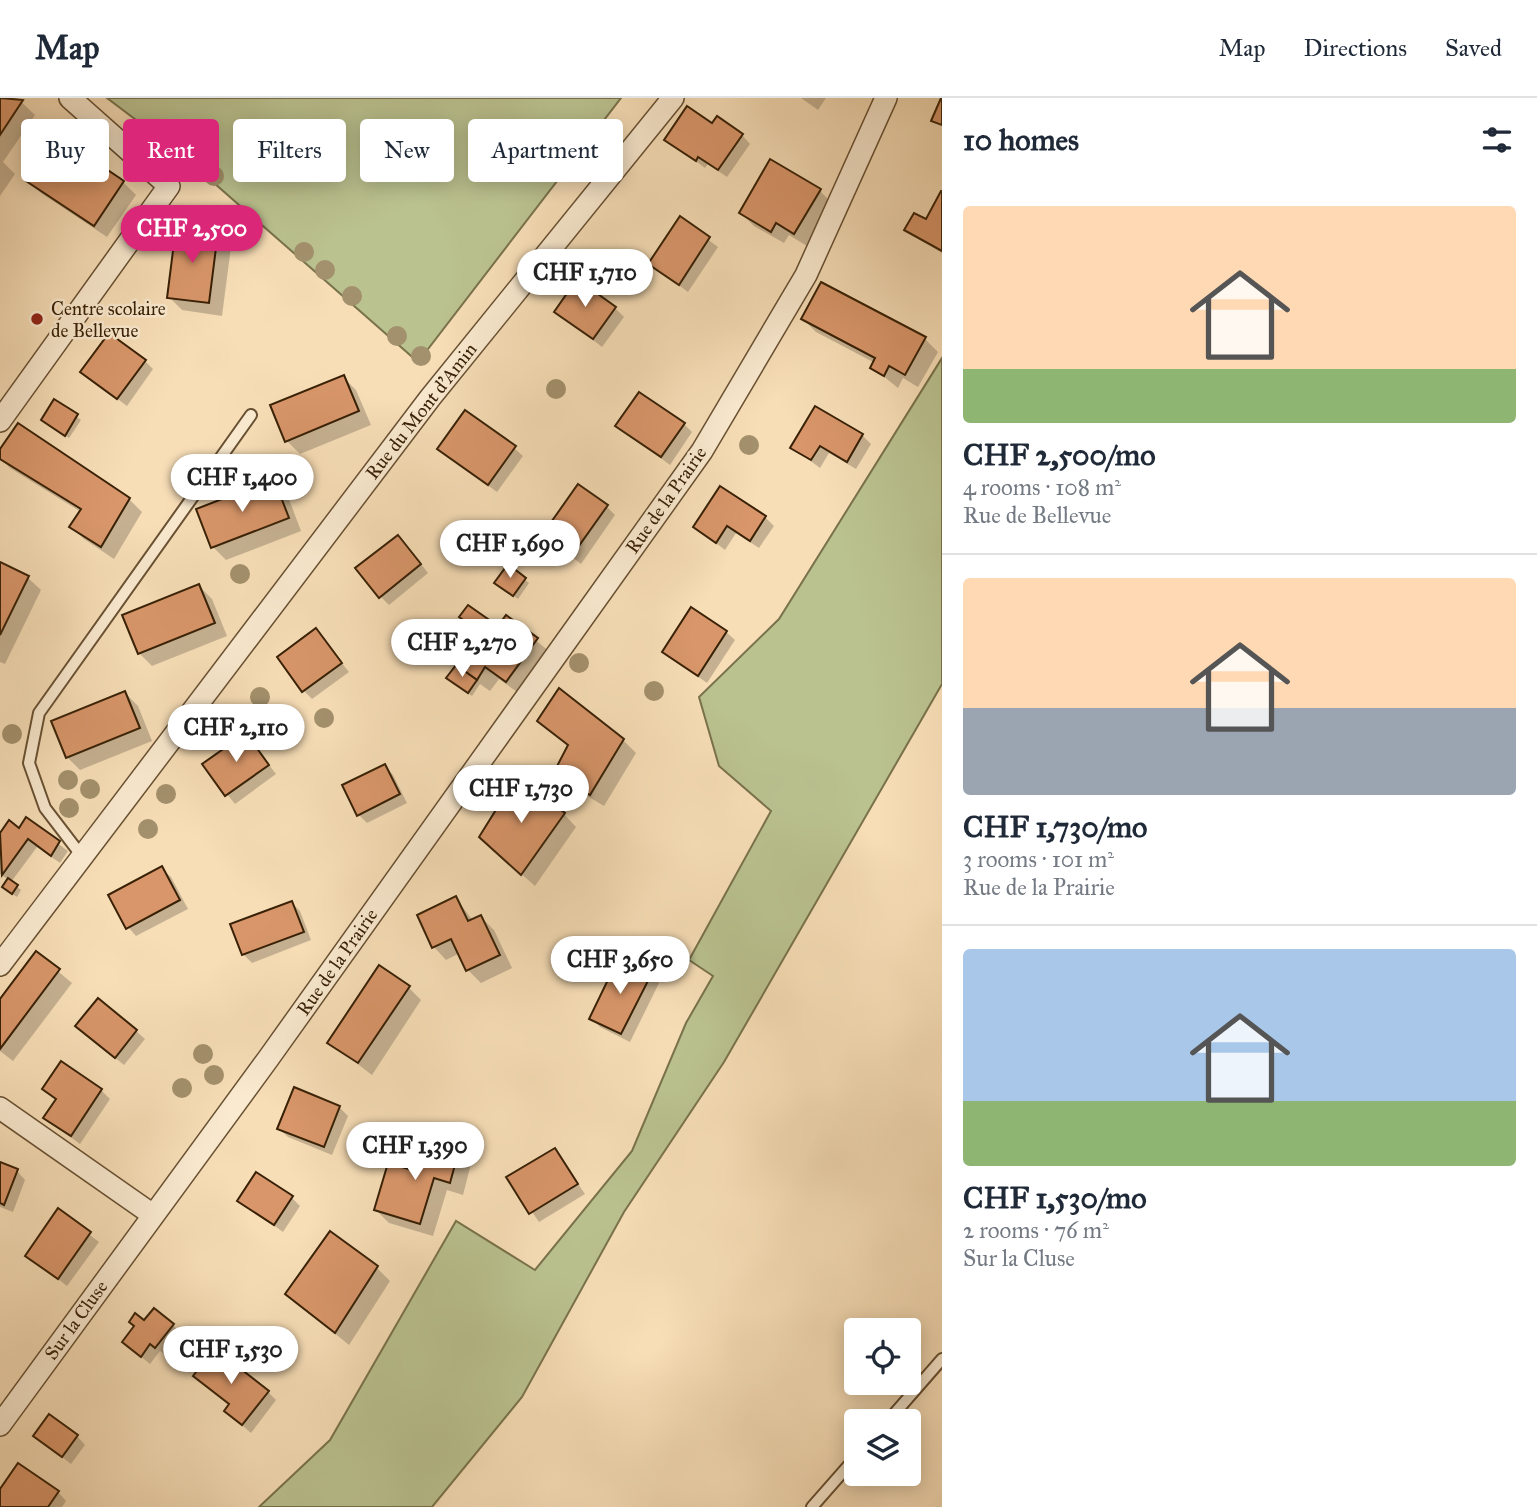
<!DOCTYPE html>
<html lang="en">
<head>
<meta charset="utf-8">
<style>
	:root { --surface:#fff; --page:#f6f6f7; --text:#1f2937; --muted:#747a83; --line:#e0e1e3; --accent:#db2777 }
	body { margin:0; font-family:"IM FELL Great Primer",serif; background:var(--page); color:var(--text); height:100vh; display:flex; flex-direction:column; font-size:26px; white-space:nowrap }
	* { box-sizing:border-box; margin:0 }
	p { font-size:23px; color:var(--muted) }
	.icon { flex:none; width:38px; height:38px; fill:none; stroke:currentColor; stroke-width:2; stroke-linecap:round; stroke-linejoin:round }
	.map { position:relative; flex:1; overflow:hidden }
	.drawer { display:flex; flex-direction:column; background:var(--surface); width:595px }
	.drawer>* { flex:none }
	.banner { position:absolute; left:21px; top:21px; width:665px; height:63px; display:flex; gap:14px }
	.buttons { position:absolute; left:844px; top:1220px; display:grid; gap:14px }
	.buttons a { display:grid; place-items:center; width:77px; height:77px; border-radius:7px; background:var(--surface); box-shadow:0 4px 18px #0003; font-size:35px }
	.price { position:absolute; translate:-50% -60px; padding:0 16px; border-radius:24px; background:#fff; color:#222; font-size:23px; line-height:46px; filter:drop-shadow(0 2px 4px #0008) }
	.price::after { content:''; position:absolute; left:50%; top:42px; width:21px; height:16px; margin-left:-10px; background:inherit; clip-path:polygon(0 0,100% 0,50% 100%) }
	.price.on { background:var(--accent); color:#fff }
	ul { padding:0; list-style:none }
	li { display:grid; align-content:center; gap:14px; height:371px; padding:0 21px }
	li+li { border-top:2px solid var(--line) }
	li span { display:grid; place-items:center; height:217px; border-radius:7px; color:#555 }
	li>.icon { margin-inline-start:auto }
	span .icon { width:126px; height:126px; fill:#fffc; stroke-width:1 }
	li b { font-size:30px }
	h2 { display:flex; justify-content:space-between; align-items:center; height:84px; padding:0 21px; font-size:30px }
	.tag { padding:0 24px; border-radius:7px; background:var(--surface); box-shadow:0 4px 18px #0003; font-size:24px; line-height:63px }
	.tag.on { background:var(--accent); color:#fff }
	header { display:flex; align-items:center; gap:42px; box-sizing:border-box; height:98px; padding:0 35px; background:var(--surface); border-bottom:2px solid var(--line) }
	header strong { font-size:33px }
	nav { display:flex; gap:38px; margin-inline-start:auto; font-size:24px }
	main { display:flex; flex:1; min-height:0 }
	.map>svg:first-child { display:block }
	.green { fill:#bac290; stroke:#79724b; stroke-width:2 }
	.shadow { fill:#0003 }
	.building { fill:#d8966a; stroke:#382106; stroke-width:2 }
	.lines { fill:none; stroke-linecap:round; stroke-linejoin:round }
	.service-casing { stroke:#685032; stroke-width:14 }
	.minor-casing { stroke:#685032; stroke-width:24 }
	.service { stroke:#faead0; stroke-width:10 }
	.minor { stroke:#faead0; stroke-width:21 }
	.tree { fill:#a3906c }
	.poi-dot { fill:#8f2418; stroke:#faead0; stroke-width:2.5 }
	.labels { text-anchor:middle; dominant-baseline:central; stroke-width:5; stroke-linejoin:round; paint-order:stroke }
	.poi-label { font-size:19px; fill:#382106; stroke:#faead0; text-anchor:start }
	.street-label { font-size:19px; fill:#382106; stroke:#faead0 }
</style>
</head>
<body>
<header>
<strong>Map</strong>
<nav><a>Map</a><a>Directions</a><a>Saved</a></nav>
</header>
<main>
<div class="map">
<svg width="942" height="1409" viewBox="0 0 942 1409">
	<rect width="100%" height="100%" fill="#f7deb7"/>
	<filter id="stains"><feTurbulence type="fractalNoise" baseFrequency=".00286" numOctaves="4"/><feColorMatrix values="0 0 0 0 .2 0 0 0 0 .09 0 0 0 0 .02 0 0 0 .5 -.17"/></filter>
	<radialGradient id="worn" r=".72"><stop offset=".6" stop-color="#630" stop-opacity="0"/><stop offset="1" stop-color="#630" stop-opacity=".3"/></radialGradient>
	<g class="green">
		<polygon points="107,0 621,0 418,264 181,56"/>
		<polygon points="942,260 942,586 724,964 624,1114 522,1299 432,1409 259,1409 330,1342 456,1123 535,1172 632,1053 686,925 713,878 689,862 771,713 719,668 699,599 779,521"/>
	</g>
	<g class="shadow">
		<polygon points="0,0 17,0 35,17 3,64 15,76 0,98"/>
		<polygon points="801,0 826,0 818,12"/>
		<polygon points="713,27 742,37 750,46 727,79 708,66 705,70 666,41"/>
		<polygon points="28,83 123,84 136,97 107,139 41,95"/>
		<polygon points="819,92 832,105 807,148 789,137 784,145 754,128 741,115"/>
		<polygon points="942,95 942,155 906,132 926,123"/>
		<polygon points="680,121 718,149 688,194 650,166"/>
		<polygon points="218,136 231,149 222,218 182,212 169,199"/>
		<polygon points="615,210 624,219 602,249 556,213"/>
		<polygon points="803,221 925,241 938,254 918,289 903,280 898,290 872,269 875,265 816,234"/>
		<polygon points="145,263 153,271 127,308 82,274"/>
		<polygon points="343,279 356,292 371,327 300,356 287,343 272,308"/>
		<polygon points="55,304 81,322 69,340 43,322"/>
		<polygon points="684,326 692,334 670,367 618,328"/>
		<polygon points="862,337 871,346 856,371 829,355 820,370 793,350"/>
		<polygon points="514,350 523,358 497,394 439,351"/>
		<polygon points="0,354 129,401 142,414 114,461 84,441 72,429 81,414 10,370 0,360"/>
		<polygon points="274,383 287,396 301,433 226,462 213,449"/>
		<polygon points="607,409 615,417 581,466 544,437"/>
		<polygon points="765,419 774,428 759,450 736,435 725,452 695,429"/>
		<polygon points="406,447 428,475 389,507 380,498"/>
		<polygon points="0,466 28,480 41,492 5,566 0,564"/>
		<polygon points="508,469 529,485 518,501 500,488"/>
		<polygon points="199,488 212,501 227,538 152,568 139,555"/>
		<polygon points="461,519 499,530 507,519 550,554 520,596 499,581 490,593 480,586 472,598 452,584 480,536"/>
		<polygon points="316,533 349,574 312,601 304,593"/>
		<polygon points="726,534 735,542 707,585 664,554"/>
		<polygon points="125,595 138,608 152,643 80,672 67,659"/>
		<polygon points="539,623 623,642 636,655 604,708 569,687 556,674 569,649"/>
		<polygon points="246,637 276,676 235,706 204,667"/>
		<polygon points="385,668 393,677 407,705 367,725 359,717"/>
		<polygon points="564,716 576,729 535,788 494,752"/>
		<polygon points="26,722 68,753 60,765 37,749 11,784 21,792 17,799 8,793 9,782 0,776 0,738 9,725 19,732"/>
		<polygon points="162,771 171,779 188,811 136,838 128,829"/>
		<polygon points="456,800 473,823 481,819 494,832 512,870 481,885 468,872 460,855 446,862 434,849"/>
		<polygon points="292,805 300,813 311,842 252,865 243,856"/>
		<polygon points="37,856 72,885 13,963 0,953 0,904"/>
		<polygon points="651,876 659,885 630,944 600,929 591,920"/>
		<polygon points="408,889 421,902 372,977 329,944"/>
		<polygon points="136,933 145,941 124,967 86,936"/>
		<polygon points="45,991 101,992 110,1001 80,1046 45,1020 57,1002"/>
		<polygon points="339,1009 348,1018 332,1057 288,1039 279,1031"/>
		<polygon points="555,1052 585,1096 539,1124 509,1080"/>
		<polygon points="458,1053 471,1066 463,1097 447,1092 433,1138 389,1125 376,1112 414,1074"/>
		<polygon points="0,1066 17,1073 25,1082 13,1114 0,1109"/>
		<polygon points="292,1100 300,1108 283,1134 240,1103"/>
		<polygon points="59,1113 99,1144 67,1188 27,1157"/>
		<polygon points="377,1170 390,1183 349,1247 287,1196"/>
		<polygon points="145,1225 173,1227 181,1236 165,1257 160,1253 150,1266 133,1252"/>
		<polygon points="268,1294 276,1302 251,1335 226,1313"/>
		<polygon points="35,1338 77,1338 85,1347 71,1366"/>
		<polygon points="0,1394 58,1394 66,1403 62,1409 0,1409"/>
	</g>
	<g class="building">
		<polygon points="0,0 23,2 0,37"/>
		<polygon points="941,0 942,0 942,27 931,23"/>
		<polygon points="687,8 712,25 717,18 743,36 718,72 698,59 696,63 664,42"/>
		<polygon points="56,37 124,83 94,128 26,83"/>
		<polygon points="770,61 821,91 794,136 776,125 771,134 739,115"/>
		<polygon points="941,93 942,93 942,153 904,132 914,115 926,121"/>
		<polygon points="680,118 710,139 679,187 648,166"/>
		<polygon points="176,129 218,134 209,205 167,200"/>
		<polygon points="577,181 616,209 593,241 554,214"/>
		<polygon points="821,184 926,239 905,277 889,268 884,278 870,270 875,260 801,221"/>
		<polygon points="109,235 146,262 117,301 80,274"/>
		<polygon points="344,277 359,313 285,344 270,307"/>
		<polygon points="639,294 685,325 661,359 615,328"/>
		<polygon points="54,301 78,316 65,338 41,322"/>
		<polygon points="815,308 863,336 847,364 820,348 811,362 790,350"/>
		<polygon points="465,312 516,348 488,387 437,351"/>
		<polygon points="18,325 130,400 101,449 69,429 81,411 0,361 0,351"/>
		<polygon points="274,381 289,420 211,450 196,411"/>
		<polygon points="578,386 608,407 571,459 542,437"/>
		<polygon points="720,388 766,418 750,443 727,428 716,445 693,429"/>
		<polygon points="398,437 421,466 379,500 355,470"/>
		<polygon points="0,464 29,478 0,537"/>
		<polygon points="508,466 526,480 513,498 494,485"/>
		<polygon points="199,486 215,525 138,556 122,517"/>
		<polygon points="468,507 498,528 506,517 538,540 506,584 485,569 477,582 456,567 480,534 459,519"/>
		<polygon points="691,509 727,533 698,578 662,554"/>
		<polygon points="316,530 342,565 302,594 277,559"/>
		<polygon points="456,567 477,582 468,595 446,580"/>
		<polygon points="559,590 624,641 590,697 554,674 568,647 537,623"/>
		<polygon points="125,593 140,630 66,660 51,623"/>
		<polygon points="246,635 269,667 225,698 202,666"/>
		<polygon points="385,666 400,696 357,718 342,687"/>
		<polygon points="517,678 565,715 521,777 479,739"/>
		<polygon points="26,719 60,743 51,758 28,741 2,777 0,735 9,722 19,730"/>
		<polygon points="162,768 180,802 126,831 108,797"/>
		<polygon points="8,780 18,787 12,796 2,789"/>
		<polygon points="456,798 468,823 481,817 500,857 466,873 451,841 432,850 417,817"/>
		<polygon points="292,803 304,834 242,857 230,826"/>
		<polygon points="36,853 60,871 0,951 0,901"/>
		<polygon points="619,859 652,875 621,936 589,921"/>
		<polygon points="379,867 410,888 358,965 327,945"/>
		<polygon points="98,900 137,932 115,960 75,928"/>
		<polygon points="61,963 102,991 71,1038 43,1020 56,1001 42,991"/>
		<polygon points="294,989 340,1008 324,1049 277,1031"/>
		<polygon points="422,1041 459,1052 450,1085 434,1080 420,1126 374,1112 388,1065 412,1072"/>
		<polygon points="555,1050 578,1086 529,1116 506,1079"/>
		<polygon points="0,1064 18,1071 4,1107 0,1105"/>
		<polygon points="256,1074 293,1098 274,1127 237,1103"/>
		<polygon points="58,1110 91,1134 58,1181 25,1158"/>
		<polygon points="330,1133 378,1168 335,1235 285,1196"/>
		<polygon points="154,1210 174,1226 155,1250 150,1246 141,1259 122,1244 134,1228 129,1224 135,1215 144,1222"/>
		<polygon points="214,1250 269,1293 242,1327 224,1313 229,1306 193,1278"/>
		<polygon points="49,1316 78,1337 62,1359 33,1338"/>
		<polygon points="18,1365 59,1393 48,1409 0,1409 0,1391"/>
	</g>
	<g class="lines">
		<g class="service-casing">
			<g id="service">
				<polyline points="81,757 45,710 29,665 39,615 251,317"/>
				<polyline points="888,1323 942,1261"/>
				<polyline points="812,1409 856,1359"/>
			</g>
		</g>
		<g class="minor-casing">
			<g id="minor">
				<polyline points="0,323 169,88 70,0"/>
				<polyline points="0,867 430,300 673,0"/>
				<polyline points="0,1010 153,1117"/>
				<polyline points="0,1327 268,961 702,353 806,177 886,0"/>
			</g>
		</g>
		<use href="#service" class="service"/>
		<use href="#minor" class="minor"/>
	</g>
	<g class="tree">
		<circle cx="214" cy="78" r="10"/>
		<circle cx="304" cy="154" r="10"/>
		<circle cx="325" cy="172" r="10"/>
		<circle cx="352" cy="198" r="10"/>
		<circle cx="397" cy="238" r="10"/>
		<circle cx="421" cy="258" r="10"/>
		<circle cx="556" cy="291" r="10"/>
		<circle cx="749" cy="347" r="10"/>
		<circle cx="296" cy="376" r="10"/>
		<circle cx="240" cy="476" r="10"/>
		<circle cx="579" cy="565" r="10"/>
		<circle cx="654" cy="593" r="10"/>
		<circle cx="260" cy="599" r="10"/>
		<circle cx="324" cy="620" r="10"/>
		<circle cx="12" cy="636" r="10"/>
		<circle cx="68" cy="682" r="10"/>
		<circle cx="90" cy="691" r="10"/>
		<circle cx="166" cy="696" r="10"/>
		<circle cx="69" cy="710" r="10"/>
		<circle cx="148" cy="731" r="10"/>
		<circle cx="203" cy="956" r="10"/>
		<circle cx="214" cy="977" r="10"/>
		<circle cx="182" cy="990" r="10"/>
	</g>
	<circle class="poi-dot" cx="37" cy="221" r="7"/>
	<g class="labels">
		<g class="poi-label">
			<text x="51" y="210">Centre scolaire<tspan x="51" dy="22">de Bellevue</tspan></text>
		</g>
		<g class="street-label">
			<text transform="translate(421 313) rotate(-52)">Rue du Mont d'Amin</text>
			<text transform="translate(666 402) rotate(-55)">Rue de la Prairie</text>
			<text transform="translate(337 864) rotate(-55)">Rue de la Prairie</text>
			<text transform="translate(76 1222) rotate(-54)">Sur la Cluse</text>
		</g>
	</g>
	<rect width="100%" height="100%" filter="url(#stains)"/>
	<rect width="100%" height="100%" fill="url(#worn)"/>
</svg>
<div class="buttons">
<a><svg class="icon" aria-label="locate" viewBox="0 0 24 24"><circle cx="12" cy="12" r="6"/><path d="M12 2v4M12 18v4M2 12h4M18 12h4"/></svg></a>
<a><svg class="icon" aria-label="layers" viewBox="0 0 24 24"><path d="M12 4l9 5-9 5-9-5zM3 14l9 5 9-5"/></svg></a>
</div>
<b class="price on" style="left:192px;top:167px">CHF 2,500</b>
<b class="price" style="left:585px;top:211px">CHF 1,710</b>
<b class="price" style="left:242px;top:416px">CHF 1,400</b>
<b class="price" style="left:510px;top:482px">CHF 1,690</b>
<b class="price" style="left:462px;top:581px">CHF 2,270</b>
<b class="price" style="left:236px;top:666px">CHF 2,110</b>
<b class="price" style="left:521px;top:727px">CHF 1,730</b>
<b class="price" style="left:620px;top:898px">CHF 3,650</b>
<b class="price" style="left:415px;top:1084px">CHF 1,390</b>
<b class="price" style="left:231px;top:1288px">CHF 1,530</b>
<div class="banner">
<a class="tag">Buy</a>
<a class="tag on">Rent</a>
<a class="tag">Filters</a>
<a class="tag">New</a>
<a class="tag">Apartment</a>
</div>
</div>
<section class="drawer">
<h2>10 homes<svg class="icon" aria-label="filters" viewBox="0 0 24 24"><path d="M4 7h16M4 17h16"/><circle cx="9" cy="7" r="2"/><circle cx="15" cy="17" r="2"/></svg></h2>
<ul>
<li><span style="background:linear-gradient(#ffd9b3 75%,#8fb573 0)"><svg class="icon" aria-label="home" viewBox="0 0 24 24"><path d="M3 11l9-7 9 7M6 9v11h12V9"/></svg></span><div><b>CHF 2,500/mo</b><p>4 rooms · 108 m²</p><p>Rue de Bellevue</p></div></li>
<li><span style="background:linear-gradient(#ffd9b3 60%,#9aa5b1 0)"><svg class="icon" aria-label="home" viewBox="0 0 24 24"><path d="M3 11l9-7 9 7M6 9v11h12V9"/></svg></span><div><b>CHF 1,730/mo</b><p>3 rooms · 101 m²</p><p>Rue de la Prairie</p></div></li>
<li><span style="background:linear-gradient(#a9c7e8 70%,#8fb573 0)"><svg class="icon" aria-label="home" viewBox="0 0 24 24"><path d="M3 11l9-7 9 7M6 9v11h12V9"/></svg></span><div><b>CHF 1,530/mo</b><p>2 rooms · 76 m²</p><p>Sur la Cluse</p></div></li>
</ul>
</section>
</main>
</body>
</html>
